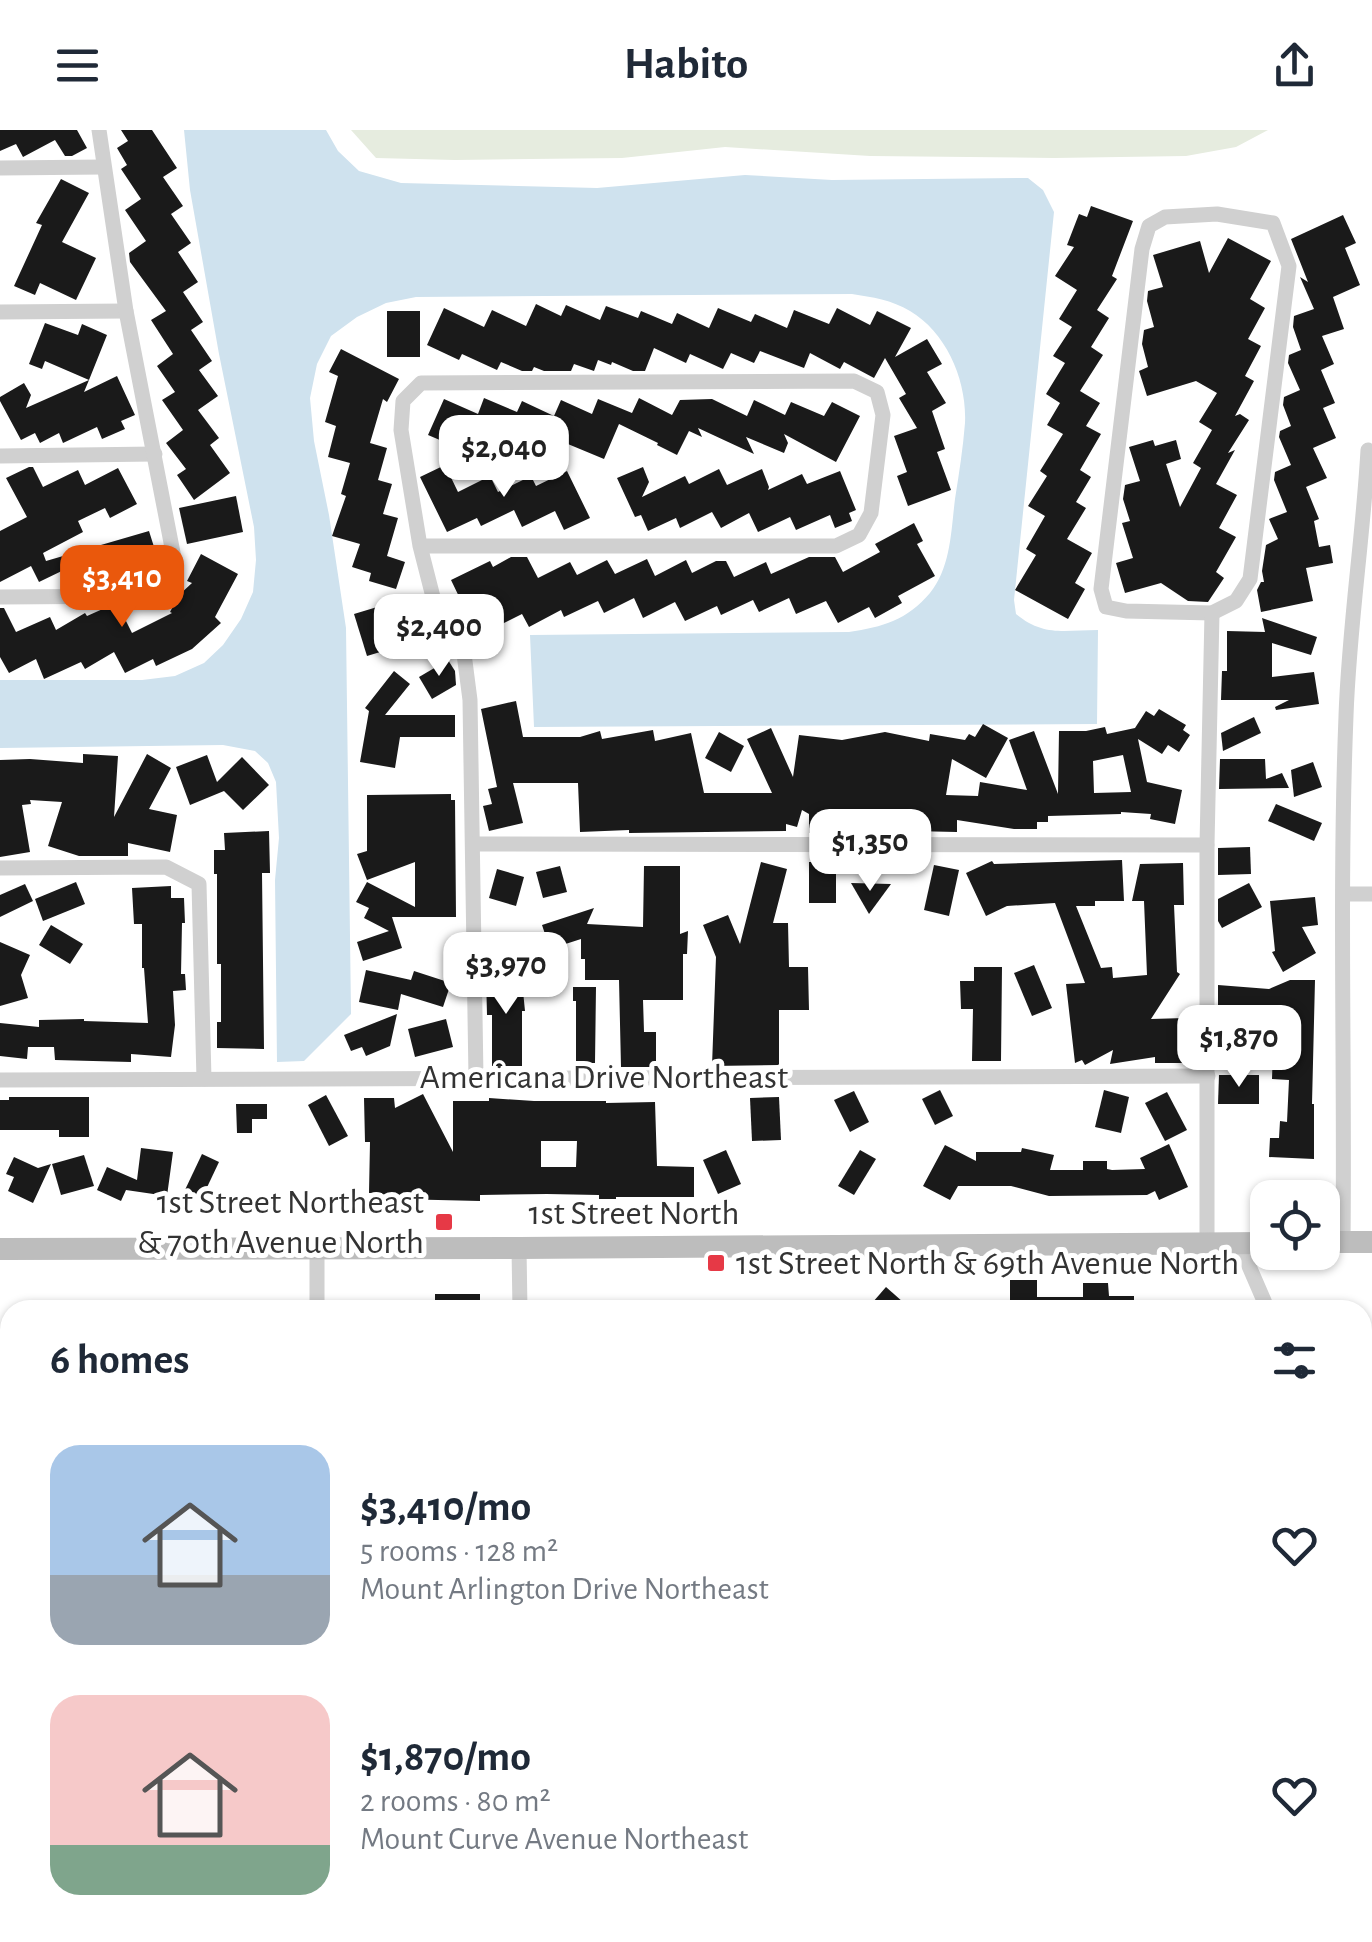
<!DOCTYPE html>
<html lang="en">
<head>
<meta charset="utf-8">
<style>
	:root { --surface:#fff; --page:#f2f2f3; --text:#1f2937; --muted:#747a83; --accent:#ea580c }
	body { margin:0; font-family:"Alegreya Sans",sans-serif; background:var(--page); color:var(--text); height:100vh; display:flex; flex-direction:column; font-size:38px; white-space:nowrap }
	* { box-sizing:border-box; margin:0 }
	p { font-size:32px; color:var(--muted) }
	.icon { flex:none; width:55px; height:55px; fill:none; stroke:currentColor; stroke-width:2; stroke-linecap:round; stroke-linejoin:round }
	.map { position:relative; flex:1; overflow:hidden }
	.side { position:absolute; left:0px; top:1170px; width:1372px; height:642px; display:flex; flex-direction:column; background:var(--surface); border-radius:30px 30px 0 0; box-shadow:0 2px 8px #0004 }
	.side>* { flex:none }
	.tools { position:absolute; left:1250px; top:1050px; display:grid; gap:20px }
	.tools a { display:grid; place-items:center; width:90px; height:90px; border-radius:20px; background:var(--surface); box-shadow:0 2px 8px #0004; font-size:50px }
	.price { position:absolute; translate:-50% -85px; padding:0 22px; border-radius:20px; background:#fff; color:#222; font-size:32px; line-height:65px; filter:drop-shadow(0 2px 5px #0008) }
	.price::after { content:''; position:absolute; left:50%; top:60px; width:30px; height:22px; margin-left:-15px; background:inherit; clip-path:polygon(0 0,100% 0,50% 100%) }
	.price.selected { background:var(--accent); color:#fff }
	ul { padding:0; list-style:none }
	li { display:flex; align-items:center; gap:30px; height:250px; padding:0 50px }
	li span { display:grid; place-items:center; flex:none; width:280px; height:200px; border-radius:30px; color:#555 }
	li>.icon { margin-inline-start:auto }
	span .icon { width:120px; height:120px; fill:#fffc; stroke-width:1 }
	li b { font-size:42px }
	h2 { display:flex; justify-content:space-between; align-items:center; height:120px; padding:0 50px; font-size:42px }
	header { display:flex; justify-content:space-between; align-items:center; height:130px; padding:0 50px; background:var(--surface); font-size:45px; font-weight:700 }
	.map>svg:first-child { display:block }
	.green { fill:#e6ecdf }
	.water { fill:#cfe2ee }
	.building { fill:#1a1a1a; fill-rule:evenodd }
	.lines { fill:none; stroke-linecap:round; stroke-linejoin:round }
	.street { stroke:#d0d0d0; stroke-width:15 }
	.secondary { stroke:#bdbdbd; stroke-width:22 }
	.poi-dot { fill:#e63946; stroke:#fff; stroke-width:4 }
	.labels { text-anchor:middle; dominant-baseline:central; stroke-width:10; stroke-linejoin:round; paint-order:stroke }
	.street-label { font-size:35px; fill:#333; stroke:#fff }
	.poi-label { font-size:35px; fill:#333; stroke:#fff; text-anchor:end }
</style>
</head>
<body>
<header><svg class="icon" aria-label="menu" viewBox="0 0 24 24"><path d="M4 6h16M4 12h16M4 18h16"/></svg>Habito<svg class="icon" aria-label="share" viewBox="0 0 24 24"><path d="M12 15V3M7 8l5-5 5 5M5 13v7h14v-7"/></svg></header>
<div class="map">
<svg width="1372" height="1812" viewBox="0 0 1372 1812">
	<rect width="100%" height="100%" fill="#fff"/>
	<polygon class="green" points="351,0 1268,0 1236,17 1186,26 1054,28 870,26 725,17 622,28 455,30 376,28"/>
	<path class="water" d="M184,0H326L338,21L359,41L401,53L597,58L745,45L832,50L1028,48L1043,60L1054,82L1014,470L1016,484C1044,507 1064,500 1098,500L1097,594L534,597L530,505L849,502C883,497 907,490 930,463C951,437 951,401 955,369C959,344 963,318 965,293C967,251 947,203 910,181C892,170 872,167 852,164L416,167L386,173L357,187L331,206L317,234L310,268L314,311L329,385L346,498L351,884L304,931L277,932L275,750L279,708L276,652L268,633L255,621L223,615L0,618V550H142L175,546L204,533L223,515L241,489L253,462L256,430L254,397L219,224L190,60Z"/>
	<g class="building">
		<polygon points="0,0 77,0 87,18 72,26 65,26 55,10 23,27 16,14 0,21"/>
		<polygon points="121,0 152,0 177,38 163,47 183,76 171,84 191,113 178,122 198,152 183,162 203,192 191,200 212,231 199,240 218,266 198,280 219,308 210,315 230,343 194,370 177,345 186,339 166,313 183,300 162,270 175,262 157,236 173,224 151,190 166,181 130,132 129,123 146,111 125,80 141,69 121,39 127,35 117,18 128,11"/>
		<polygon points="61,49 89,63 62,112 96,128 76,170 40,153 35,165 14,156 42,95 36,93"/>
		<polygon points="1091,76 1133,91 1112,146 1117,149 1097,180 1109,188 1091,217 1103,225 1080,261 1100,273 1086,296 1101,304 1080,340 1091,347 1076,372 1086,378 1067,409 1092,423 1075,453 1085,459 1068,489 1015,460 1036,425 1026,419 1045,386 1028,376 1047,346 1040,341 1063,304 1047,295 1060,273 1046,264 1065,233 1053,226 1072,197 1059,189 1077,160 1055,146 1074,117 1067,115 1079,84 1087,87"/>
		<polygon points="1343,85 1356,113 1345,118 1360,155 1333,167 1344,199 1322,206 1334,234 1321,240 1335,273 1323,278 1336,308 1313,318 1327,348 1306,357 1319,389 1314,391 1319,417 1330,415 1333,433 1306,438 1313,471 1261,482 1257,460 1261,452 1264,452 1262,441 1266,415 1278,409 1269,389 1287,382 1274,350 1275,342 1291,335 1279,307 1280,301 1291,296 1283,275 1284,267 1300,260 1288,233 1289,225 1301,220 1293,197 1294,186 1314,179 1300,147 1308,152 1291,109"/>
		<polygon points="1228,108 1271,131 1250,169 1265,178 1248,209 1261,216 1245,246 1254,251 1235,286 1240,284 1249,290 1228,323 1235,320 1216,354 1237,365 1219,398 1236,407 1216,442 1224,448 1208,472 1188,471 1161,453 1125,463 1116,433 1133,428 1122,393 1130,391 1123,369 1125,355 1140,351 1129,317 1153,310 1155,316 1176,310 1181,329 1166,334 1180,377 1201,338 1193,333 1212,300 1199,292 1217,263 1196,251 1147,266 1139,241 1148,237 1142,214 1144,200 1154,197 1147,171 1148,161 1163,157 1153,125 1200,111 1209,143"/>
		<polygon points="536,174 561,186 566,175 600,190 606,176 638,188 641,181 672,194 677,183 709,198 718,178 751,192 755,184 787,198 794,180 829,194 837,178 870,195 877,181 911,198 895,227 927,209 942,234 927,242 946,273 932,281 945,319 937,322 951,360 908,376 897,346 907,342 894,306 917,298 899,268 906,264 885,228 874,248 844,232 840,239 810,223 804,238 760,221 754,233 731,223 723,239 690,224 686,233 654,218 645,241 633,241 612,232 611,235 598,230 594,241 574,234 571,241 544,241 534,237 532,241 522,241 501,232 497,240 462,224 459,230 427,215 444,178 484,197 492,180 526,196"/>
		<rect x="387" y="181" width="33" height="46"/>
		<polygon points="45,193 78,205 82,194 107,205 89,250 45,231 42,239 29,234"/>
		<polygon points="341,219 399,249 387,272 383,269 370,313 387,318 378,350 392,354 383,384 398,388 387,426 405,432 396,459 369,451 371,443 352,437 360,414 332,406 346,366 341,364 350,333 328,327 336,296 325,292 338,246 329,242"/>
		<polygon points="117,246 135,285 121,291 125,299 102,309 97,297 63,313 59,303 40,313 35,303 21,310 0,271 0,267 24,253 31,265 26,278 89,250 84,262"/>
		<polygon points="484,268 517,282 522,271 554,286 561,270 592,284 598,269 632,283 639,268 672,285 680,270 712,269 747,286 754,270 785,285 791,272 824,286 832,272 860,286 836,332 784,304 788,313 784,323 746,307 754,324 698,298 702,307 689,301 677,325 657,315 658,313 619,294 604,329 551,307 558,321 534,311 527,326 495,311 487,330 428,305 444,269 478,284"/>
		<polygon points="445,335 458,362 490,346 498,362 531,346 536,356 567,341 590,388 564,400 555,381 522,397 514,380 481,396 477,388 447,402 420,347"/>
		<polygon points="29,337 33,337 43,357 78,340 85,355 118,338 137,374 110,388 105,378 78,391 83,402 43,423 46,431 149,401 160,436 156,442 120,453 115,434 79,453 70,437 39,452 31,436 0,452 0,401 27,387 6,348"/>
		<polygon points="643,337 649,352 642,367 685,346 689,354 719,339 727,355 762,339 769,357 768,360 802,344 807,354 840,341 856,380 849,383 852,391 835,398 830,385 796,400 790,387 758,402 749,383 721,398 712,382 680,398 676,388 648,401 641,385 635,387 617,348"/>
		<polygon points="236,366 243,402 187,414 179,378"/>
		<polygon points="914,393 923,411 917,414 935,446 898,466 902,473 875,488 869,477 838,493 826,471 796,484 789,468 759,482 753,470 721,485 717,476 685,491 675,472 643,488 634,468 604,483 598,471 564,487 561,480 529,497 522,484 478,506 451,450 490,431 493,437 511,427 527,427 538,448 570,432 577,445 607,430 615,444 647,429 655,446 686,430 692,443 716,431 726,431 734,447 766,432 771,444 809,427 835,427 843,442 880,422 875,414"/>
		<polygon points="201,424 238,444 215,487 221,493 192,519 156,536 153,529 125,543 114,522 85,539 81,532 44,549 36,529 9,543 0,527 0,478 4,478 16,502 50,487 56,500 85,483 87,486 105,478 119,477 132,503 172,483 170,482 179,465 192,453 187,451"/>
		<polygon points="407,468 420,510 367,526 354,484"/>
		<polygon points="1262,488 1317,507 1311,525 1272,513 1272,547 1314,542 1319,574 1276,580 1275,577 1289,570 1221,570 1222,541 1227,541 1227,501 1265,502"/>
		<polygon points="448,530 455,541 456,555 432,569 419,547"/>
		<polygon points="394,541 410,554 385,585 455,585 455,607 400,607 395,638 360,632 369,581 365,578"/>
		<path d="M516,571L523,607H580L600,601L602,609L653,600L655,611L691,603L704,663H772L747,609L771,598L793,647L799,605L842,610L885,602L929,611L930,604L965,610L969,604L975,607L983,594L1008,608L986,648L952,629L946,665L978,666L980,652L1027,660L1009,610L1034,601L1058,664L1059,601H1086L1105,597L1107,604L1135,598L1146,581L1154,586L1159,579L1186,595L1183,600L1190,605L1179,622L1168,615L1162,624L1138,609L1147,652L1182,660L1175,694L1150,689L1151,684L1121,682V684L1048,686V692H1037V699H1014L957,690V702L912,701L907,703L868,695V703L821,700L820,703H809V684L802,680L797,697L786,694V701L629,703V700L580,702L578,653H513L523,693L489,701L483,676L492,674L488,659L497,657L481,579ZM1123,625L1131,662L1094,663L1093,631Z"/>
		<polygon points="1254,587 1261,603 1223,621 1221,603"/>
		<polygon points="719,602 744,616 731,642 705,628"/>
		<polygon points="83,624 118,626 114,687 147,624 171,638 149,679 177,685 170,722 128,713 128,726 79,726 48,716 62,672 30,670 31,674 22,675 30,722 0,727 0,630 30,629 83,633"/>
		<polygon points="207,625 217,652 242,627 269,655 243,680 224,661 190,675 176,637"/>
		<polygon points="1220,629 1265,629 1266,649 1282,643 1289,658 1219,659"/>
		<polygon points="1313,632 1322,657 1294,667 1291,640"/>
		<polygon points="451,664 451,670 455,670 456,787 392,787 402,818 363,831 357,812 389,801 364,788 369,778 356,772 367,752 415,777 415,732 367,750 357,724 367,721 367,665"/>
		<polygon points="1276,674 1322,693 1314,711 1268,691"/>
		<polygon points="269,701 270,743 262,743 264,919 217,918 217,892 221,892 221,834 217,834 217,744 214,744 214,720 225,720 224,703"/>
		<polygon points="1250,717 1251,744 1218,745 1218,718"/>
		<polygon points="1122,730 1124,771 1095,771 1095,776 1076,776 1101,838 1112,837 1113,848 1147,845 1144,771 1132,771 1140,734 1183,733 1184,775 1174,775 1177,842 1180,844 1151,889 1185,888 1185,933 1155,933 1155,927 1110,934 1113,920 1085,935 1082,930 1075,933 1066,854 1085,853 1055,773 1007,776 986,786 966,743 992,731 994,734"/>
		<polygon points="761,732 787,739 773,793 788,793 789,837 808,837 809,880 779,880 779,935 712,936 716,827 703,795 728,785 740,814"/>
		<rect x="809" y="732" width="27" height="41"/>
		<polygon points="934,735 959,740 949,786 924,780"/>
		<polygon points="560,736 567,762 543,768 536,742"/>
		<polygon points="644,736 680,736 680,804 688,801 687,824 683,824 683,870 643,870 644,902 656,902 656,937 621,937 619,850 585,850 585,829 581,829 581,809 550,819 542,795 594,778 587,794 643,797"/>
		<polygon points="497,739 524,747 516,776 489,768"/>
		<polygon points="76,752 85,774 43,791 35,769"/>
		<polygon points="851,753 891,754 869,784"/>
		<polygon points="1249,753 1262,777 1222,798 1218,791 1218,769"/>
		<polygon points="25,754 33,771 0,787 0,765"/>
		<polygon points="171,756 171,768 184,768 185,793 182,793 181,844 185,844 186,860 173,861 175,895 171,927 131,924 131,932 55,930 54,917 28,917 27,929 0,926 0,893 39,897 39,890 84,889 84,891 148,893 144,838 142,838 142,794 134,794 132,758"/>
		<polygon points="1315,767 1318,795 1302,797 1316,823 1283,842 1272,822 1275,821 1270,771"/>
		<polygon points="51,795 83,814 70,834 39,815"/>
		<polygon points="0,812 30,825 21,845 28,868 0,876"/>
		<polygon points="1034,835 1052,878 1032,886 1014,843"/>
		<polygon points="974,837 1002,837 1001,931 972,931 973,879 961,879 960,851 974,851"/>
		<polygon points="366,840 411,850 414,841 451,853 443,877 401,864 398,880 359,872"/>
		<polygon points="521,841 525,881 522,881 522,936 492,936 492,885 487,885 486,845"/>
		<polygon points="1290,850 1315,850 1312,974 1314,974 1314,1029 1269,1027 1270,1008 1279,1008 1280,991 1287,992 1289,950 1272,949 1274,887 1218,882 1218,855 1269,859"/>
		<polygon points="573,857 596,857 595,933 576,933 576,871 573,871"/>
		<polygon points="397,884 390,916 366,926 362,917 351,921 344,905"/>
		<polygon points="446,889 453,917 415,927 408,899"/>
		<polygon points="1219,945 1259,945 1259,974 1218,974"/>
		<polygon points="940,960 953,986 935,995 922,969"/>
		<polygon points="1104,960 1129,967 1121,1003 1095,997"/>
		<polygon points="854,961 869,992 850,1002 834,970"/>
		<polygon points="1167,962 1187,1000 1165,1011 1145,973"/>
		<path d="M423,964L453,1022V971H489V968L534,971H606V973L655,972L657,1036L694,1037V1067H616V1069H599V1065L547,1064L480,1065V1071L396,1069V1071H382V1063H369L370,1012H365L364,968H394L395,978ZM541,1011H577L576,1037H541Z"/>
		<polygon points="326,965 348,1006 329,1016 308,975"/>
		<polygon points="9,967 89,967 89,1007 59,1007 59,1000 0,1000 0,970 9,970"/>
		<polygon points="779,967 781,1010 752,1011 750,968"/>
		<polygon points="236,974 267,974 267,989 252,989 252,1003 237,1003"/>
		<polygon points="1169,1014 1188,1057 1159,1070 1155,1061 1147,1065 1049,1066 1011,1056 958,1056 950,1070 923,1056 945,1015 976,1031 976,1022 1021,1022 1022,1018 1054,1025 1050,1040 1083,1040 1083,1031 1107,1031 1107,1039 1112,1040 1145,1039 1140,1028"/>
		<polygon points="141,1018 173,1022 167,1066 126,1060 121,1071 97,1060 107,1037 137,1050"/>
		<polygon points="726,1020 741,1054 718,1064 703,1030"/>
		<polygon points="860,1020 876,1029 854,1065 838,1056"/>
		<polygon points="202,1024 219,1032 201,1070 184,1062"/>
		<polygon points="84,1025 94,1056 61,1065 52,1034"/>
		<polygon points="14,1027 38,1038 51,1034 33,1073 8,1061 14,1047 6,1044"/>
		<polygon points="1010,1150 1037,1150 1037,1167 1083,1167 1083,1153 1108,1153 1109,1166 1134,1166 1134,1180 1010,1180"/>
		<polygon points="886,1157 912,1180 866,1180"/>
		<rect x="435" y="1164" width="45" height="16"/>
	</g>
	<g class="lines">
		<g class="street">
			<polyline points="0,38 103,37"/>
			<polygon points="1217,84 1273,93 1289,136 1250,449 1236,471 1212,483 1126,481 1106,477 1101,459 1142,119 1149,96 1165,87"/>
			<polyline points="0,182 126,181"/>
			<polyline points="0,326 155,324"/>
			<polyline points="420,416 836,416 859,405 871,383 883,285 877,262 854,251 421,253 403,271 401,300 420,416 433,467 463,516 470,570 476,948"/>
			<polyline points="0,467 154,466 175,433 126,181 99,0"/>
			<polyline points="473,714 1207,715"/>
			<polyline points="0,738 166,737 199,754 204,949"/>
			<polyline points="1343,764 1372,764"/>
			<polyline points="0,950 1208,946"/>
			<path d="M1343,1112C1345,937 1339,761 1346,586C1349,497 1363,409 1368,320"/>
			<polyline points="1239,1113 1268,1180"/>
			<polyline points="1207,1114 1207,715 1212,483"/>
			<polyline points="519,1118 520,1180"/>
			<polyline points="317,1119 317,1180"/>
			<polyline points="1362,1252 1372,1242"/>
			<polyline points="1362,1492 1372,1479"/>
			<polyline points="0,1647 10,1647"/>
			<polyline points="1362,1722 1372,1726"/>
			<polyline points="319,1802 319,1812"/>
			<polyline points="1060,1812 1062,1802"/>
			<polyline points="1219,1812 1222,1802"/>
		</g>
		<g class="secondary">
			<polyline points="1322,1112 1372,1112"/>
			<polyline points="0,1119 519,1118 1268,1113"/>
		</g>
	</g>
	<g class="poi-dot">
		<rect x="434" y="1082" width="20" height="20" rx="5"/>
		<rect x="706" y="1123" width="20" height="20" rx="5"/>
	</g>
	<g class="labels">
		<g class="street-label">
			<text x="604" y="947">Americana Drive Northeast</text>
			<text x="634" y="1083">1st Street North</text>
		</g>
		<g class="poi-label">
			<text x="424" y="1072">1st Street Northeast<tspan x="424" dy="40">&amp; 70th Avenue North</tspan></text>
			<text x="736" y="1133" text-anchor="start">1st Street North &amp; 69th Avenue North</text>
		</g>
	</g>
</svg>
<div class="tools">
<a><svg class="icon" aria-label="locate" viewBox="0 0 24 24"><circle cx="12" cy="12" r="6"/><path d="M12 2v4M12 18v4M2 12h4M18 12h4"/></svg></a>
</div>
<b class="price" style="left:504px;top:370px">$2,040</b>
<b class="price selected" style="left:122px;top:500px">$3,410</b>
<b class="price" style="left:439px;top:549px">$2,400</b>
<b class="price" style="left:870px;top:764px">$1,350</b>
<b class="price" style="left:506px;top:887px">$3,970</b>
<b class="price" style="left:1239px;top:960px">$1,870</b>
<section class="side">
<h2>6 homes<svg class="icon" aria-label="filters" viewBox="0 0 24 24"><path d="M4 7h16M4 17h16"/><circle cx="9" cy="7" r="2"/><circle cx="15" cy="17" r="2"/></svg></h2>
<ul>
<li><span style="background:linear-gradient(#a9c7e8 65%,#9aa5b1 0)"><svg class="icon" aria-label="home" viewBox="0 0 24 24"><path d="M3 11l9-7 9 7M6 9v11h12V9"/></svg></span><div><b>$3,410/mo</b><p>5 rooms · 128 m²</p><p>Mount Arlington Drive Northeast</p></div><svg class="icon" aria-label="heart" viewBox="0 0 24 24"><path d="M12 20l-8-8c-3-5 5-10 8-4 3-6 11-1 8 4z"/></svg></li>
<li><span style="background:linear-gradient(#f6c9c9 75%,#7fa58c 0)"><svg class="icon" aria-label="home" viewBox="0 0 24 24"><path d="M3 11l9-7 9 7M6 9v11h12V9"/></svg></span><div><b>$1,870/mo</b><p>2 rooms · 80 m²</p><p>Mount Curve Avenue Northeast</p></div><svg class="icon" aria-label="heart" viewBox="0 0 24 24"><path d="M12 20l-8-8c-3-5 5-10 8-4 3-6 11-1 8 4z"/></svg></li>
</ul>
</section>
</div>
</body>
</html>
